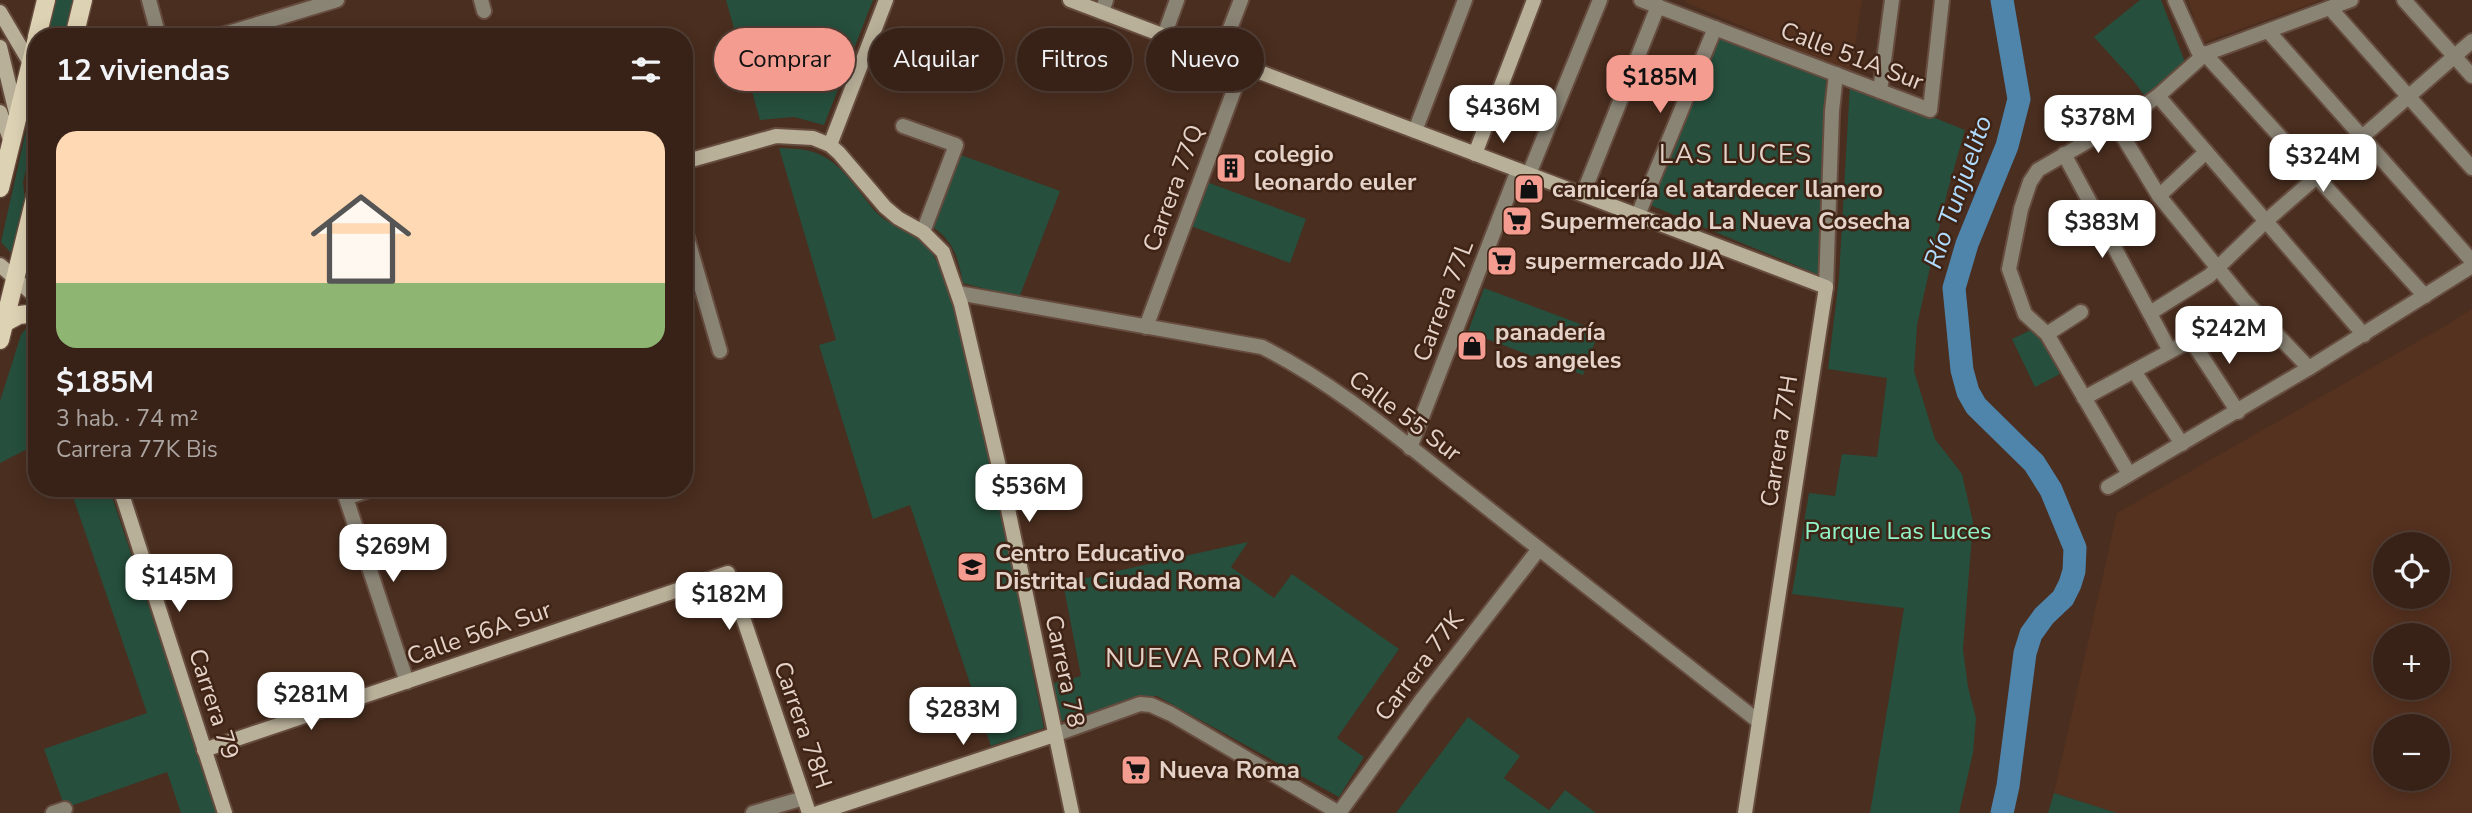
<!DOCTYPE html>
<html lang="es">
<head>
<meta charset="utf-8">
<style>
	:root { --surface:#382217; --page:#432f24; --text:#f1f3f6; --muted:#aba4a1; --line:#523f36; --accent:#f59c90 }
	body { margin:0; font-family:"Nunito Sans",sans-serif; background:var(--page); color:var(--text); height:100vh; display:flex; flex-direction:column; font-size:26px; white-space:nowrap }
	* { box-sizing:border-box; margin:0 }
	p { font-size:23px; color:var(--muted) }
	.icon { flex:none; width:38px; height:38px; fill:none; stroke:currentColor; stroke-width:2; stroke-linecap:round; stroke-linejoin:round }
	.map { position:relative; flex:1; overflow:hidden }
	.details { position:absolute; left:28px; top:28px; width:665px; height:469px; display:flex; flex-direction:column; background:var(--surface); border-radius:28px; box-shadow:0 4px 18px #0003,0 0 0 2px var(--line) }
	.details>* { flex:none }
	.hud { position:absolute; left:714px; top:28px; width:665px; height:63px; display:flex; gap:14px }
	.tools { position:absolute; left:2373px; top:532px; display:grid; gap:14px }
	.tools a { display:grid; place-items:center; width:77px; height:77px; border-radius:50%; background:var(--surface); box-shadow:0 4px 18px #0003,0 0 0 2px var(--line); font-size:35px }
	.price { position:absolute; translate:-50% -60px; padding:0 16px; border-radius:14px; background:#fff; color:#222; font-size:23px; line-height:46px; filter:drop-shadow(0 2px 4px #0008) }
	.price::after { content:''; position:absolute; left:50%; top:42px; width:21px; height:16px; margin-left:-10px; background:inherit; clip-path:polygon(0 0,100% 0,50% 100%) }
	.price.active { background:var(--accent); color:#111 }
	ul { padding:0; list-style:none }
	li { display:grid; align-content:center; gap:14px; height:371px; padding:0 28px }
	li+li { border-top:2px solid var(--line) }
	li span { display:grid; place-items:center; height:217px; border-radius:21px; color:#555 }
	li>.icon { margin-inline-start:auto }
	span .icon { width:126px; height:126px; fill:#fffc; stroke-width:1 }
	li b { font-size:30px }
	h2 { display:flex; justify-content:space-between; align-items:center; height:84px; padding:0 28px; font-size:30px }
	.tag { padding:0 24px; border-radius:32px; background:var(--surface); box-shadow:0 4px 18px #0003,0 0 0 2px var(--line); font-size:24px; line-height:63px }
	.tag.active { background:var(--accent); color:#111 }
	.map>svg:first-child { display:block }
	.built { fill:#55311f; fill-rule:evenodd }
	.green { fill:#264f3d }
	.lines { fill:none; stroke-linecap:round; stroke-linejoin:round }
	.river { stroke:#4f84ab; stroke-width:23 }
	.street-casing { stroke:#664c3e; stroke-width:18 }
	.secondary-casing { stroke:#664c3e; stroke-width:18 }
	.primary-casing { stroke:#664c3e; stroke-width:21 }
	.street { stroke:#8a8475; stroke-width:14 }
	.secondary { stroke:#b9b099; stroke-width:14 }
	.primary { stroke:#ded2b4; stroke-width:18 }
	.labels { text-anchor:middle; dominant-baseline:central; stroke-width:5; stroke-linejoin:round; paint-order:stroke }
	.street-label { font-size:24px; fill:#e5d2c9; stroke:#3f2415 }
	.poi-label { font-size:24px; font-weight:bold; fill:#e5d2c9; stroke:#3f2415; text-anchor:start }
	.park-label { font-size:24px; fill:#91f4c9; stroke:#3f2415 }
	.neighbourhood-label { font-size:26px; letter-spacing:2px; fill:#e5d2c9; stroke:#3f2415 }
	.water-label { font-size:26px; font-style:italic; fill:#afdcff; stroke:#3f2415 }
</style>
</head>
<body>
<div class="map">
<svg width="2472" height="813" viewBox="0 0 2472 813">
	<rect width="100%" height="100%" fill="#4a2e1f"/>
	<g class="built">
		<polygon points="1686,0 1862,0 1851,73 1685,2"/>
		<polygon points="2188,0 2321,0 2202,43"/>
		<path d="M2472,309V813H2117L2054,793L2117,513L2445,326ZM2385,544H2438V597H2385ZM2385,635H2438V688H2385ZM2385,726H2438V779H2385Z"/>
	</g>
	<g class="green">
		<polygon points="56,0 73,0 65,37 47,37"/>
		<polygon points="726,0 873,0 824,125 794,117 760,120"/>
		<polygon points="2140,0 2161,0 2185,62 2145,96 2132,79 2094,37"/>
		<polygon points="1720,34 1826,78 1819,275 1650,205"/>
		<polygon points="1850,84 1965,130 1947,193 1917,325 1914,371 1935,439 1962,474 1973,522 1963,649 1968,687 1976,718 1973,753 1959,813 1870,813 1904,608 1792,594 1809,493 1835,496 1842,454 1877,457 1887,378 1828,369 1839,278"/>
		<polygon points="32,104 37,111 37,127 23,182 25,200 12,254 1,242"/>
		<path d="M779,148C791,149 804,148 816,153C842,162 858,192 876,212C892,229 917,232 931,252C952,281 958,329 967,363C998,484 1019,607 1044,728L991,746L910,505L873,519L819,345L836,340Z"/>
		<path d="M958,154L1060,191L1019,298L963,283C958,258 954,242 933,227Z"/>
		<polygon points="1204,181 1306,219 1290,263 1188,225"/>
		<polygon points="1484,288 1599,331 1583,375 1468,332"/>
		<polygon points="36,322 37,444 0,463 0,401 21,335 27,327"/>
		<polygon points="2037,327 2060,374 2035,387 2012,339"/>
		<polygon points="70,488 109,488 218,813 181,813 167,772 65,808 44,749 147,713"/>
		<polygon points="1248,542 1231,567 1274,598 1292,574 1399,649 1337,738 1364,757 1339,797 1157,696 1145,696 1062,721 1051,684 1081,676 1063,583"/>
		<polygon points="1468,717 1520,756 1504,778 1549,810 1565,790 1596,813 1396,813"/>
		<polygon points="2054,793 2117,813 2048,813"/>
	</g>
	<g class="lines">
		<polyline class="river" points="2002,0 2019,99 2007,146 1967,244 1954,288 1962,370 1968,392 1976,406 2034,463 2051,490 2075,548 2074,571 2070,584 2063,598 2044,616 2031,634 2025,653 2008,786 2002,813"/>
		<g class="street-casing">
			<g id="street">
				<polyline points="149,0 159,37"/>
				<polyline points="481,0 484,11"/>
				<polyline points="1641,0 1930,110 1942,0"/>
				<polyline points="2175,0 2198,51 2205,54 2425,296"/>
				<polyline points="2404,0 2472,76"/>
				<polyline points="2330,8 2472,168"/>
				<polyline points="1102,12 1106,0"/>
				<polyline points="2268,31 2472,261"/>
				<polyline points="1164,36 1177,0"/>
				<polyline points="215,37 337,0"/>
				<polyline points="1219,57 1241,0"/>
				<polyline points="1880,91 1892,0"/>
				<polyline points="2158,96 2364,335"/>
				<polyline points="2116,125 2159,196 2243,299 2309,368"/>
				<polyline points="903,126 956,145 923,232"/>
				<polyline points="1415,131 1465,0"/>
				<polyline points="2064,154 2170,351"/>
				<polyline points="1529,174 1600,0"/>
				<polyline points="1583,194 1658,6"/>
				<polyline points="2159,196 2206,152"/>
				<polyline points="1638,215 1715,28"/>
				<polyline points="684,227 720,351"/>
				<polyline points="1826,287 1832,111 1836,74"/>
				<path d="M958,293L1262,347C1336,384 1401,440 1466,491C1563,568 1661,645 1758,721"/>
				<polyline points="2150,313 2209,276 2266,221 2472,41"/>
				<polyline points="1146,327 1243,66"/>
				<polyline points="2047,334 2081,312"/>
				<polyline points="2134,371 2182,444"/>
				<polyline points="2084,398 2191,340 2238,412"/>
				<polyline points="1410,448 1518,170"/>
				<polyline points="2129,474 2047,334 2025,314 2009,269 2021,209 2030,182 2038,170 2116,125 2158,96 2205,54 2351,0"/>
				<polyline points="2108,487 2309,368 2472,266"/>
				<polyline points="375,488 346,498 407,682"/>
				<polyline points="1054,735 1140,704 1151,705 1171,714 1339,813 1423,698 1539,549"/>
				<polyline points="53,813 65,809"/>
				<polyline points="753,813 804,798"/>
			</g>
		</g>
		<g class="secondary-casing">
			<g id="secondary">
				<polyline points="1070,0 1826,287 1745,813"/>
				<polyline points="0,12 33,68"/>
				<polyline points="0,47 17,117"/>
				<polyline points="0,112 11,142"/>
				<polyline points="830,145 886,0"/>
				<polyline points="1475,154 1534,0"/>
				<polyline points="684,162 776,136 813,138 830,145 839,153 885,207 898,218 923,232 943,252 961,304 1000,471 1072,813"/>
				<polyline points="0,265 37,298"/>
				<polyline points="120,488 225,813"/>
				<polyline points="204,750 728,573 809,813"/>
				<polyline points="818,813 1054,735"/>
			</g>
		</g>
		<g class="primary-casing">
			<g id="primary">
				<polyline points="37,37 46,0"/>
				<polyline points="74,37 83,0"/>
				<polyline points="0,188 37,38"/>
				<polyline points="4,323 19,315 37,313"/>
				<polyline points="0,340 37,190"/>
			</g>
		</g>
		<use href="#street" class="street"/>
		<use href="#secondary" class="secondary"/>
		<use href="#primary" class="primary"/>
	</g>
	<defs>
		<g id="building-square" transform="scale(1.575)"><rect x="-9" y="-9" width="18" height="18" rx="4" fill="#f59c90" stroke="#3f2415"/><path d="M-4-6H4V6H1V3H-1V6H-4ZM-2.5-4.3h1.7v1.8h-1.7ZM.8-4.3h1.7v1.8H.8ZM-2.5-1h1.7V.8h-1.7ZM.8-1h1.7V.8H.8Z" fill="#111"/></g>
		<g id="shop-square" transform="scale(1.575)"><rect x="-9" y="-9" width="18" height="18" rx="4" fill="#f59c90" stroke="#3f2415"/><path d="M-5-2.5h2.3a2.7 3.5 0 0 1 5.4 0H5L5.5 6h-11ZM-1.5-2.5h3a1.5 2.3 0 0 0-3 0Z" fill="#111"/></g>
		<g id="supermarket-square" transform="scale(1.575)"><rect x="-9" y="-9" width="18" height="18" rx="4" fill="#f59c90" stroke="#3f2415"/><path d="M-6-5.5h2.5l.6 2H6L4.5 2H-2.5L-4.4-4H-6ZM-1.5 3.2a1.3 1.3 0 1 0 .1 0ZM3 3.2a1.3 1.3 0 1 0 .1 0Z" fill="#111"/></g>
		<g id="school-square" transform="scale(1.575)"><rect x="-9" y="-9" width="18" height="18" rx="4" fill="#f59c90" stroke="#3f2415"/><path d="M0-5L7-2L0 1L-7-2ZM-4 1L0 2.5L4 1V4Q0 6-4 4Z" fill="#111"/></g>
	</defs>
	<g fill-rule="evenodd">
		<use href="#building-square" x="1231" y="168"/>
		<use href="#shop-square" x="1529" y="189"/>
		<use href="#supermarket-square" x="1517" y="221"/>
		<use href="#supermarket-square" x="1502" y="261"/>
		<use href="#shop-square" x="1472" y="346"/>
		<use href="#school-square" x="972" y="567"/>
		<use href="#supermarket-square" x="1136" y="770"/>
	</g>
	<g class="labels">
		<g class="street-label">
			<text transform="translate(1852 56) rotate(21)">Calle 51A Sur</text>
			<text transform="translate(1173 188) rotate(-70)">Carrera 77Q</text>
			<text transform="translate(1443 301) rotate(-69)">Carrera 77L</text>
			<text transform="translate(1405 416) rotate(37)">Calle 55 Sur</text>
			<text transform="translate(1779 441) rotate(-81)">Carrera 77H</text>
			<text transform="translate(479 633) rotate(-19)">Calle 56A Sur</text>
			<text transform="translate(1419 666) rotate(-53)">Carrera 77K</text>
			<text transform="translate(1065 671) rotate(78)">Carrera 78</text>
			<text transform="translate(214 704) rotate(72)">Carrera 79</text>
			<text transform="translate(803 725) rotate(71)">Carrera 78H</text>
		</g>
		<g class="poi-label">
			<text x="1254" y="154">colegio<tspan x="1254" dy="28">leonardo euler</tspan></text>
			<text x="1552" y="189">carnicería el atardecer llanero</text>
			<text x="1540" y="221">Supermercado La Nueva Cosecha</text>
			<text x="1525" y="261">supermercado JJA</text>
			<text x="1495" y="332">panadería<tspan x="1495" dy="28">los angeles</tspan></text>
			<text x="995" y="553">Centro Educativo<tspan x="995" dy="28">Distrital Ciudad Roma</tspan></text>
			<text x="1159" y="770">Nueva Roma</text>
		</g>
		<g class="park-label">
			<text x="1898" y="531">Parque Las Luces</text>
		</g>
		<g class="neighbourhood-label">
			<text x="1736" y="154">LAS LUCES</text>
			<text x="1202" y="658">NUEVA ROMA</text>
		</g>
		<g class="water-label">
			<text transform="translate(1958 192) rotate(-71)">Río Tunjuelito</text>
		</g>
	</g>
</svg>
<div class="tools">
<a><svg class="icon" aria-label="locate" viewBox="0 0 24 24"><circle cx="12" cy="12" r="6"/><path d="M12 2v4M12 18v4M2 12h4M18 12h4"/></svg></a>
<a>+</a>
<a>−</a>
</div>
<b class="price active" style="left:1660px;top:115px">$185M</b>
<b class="price" style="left:1503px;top:145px">$436M</b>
<b class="price" style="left:2098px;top:155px">$378M</b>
<b class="price" style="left:2323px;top:194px">$324M</b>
<b class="price" style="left:2102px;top:260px">$383M</b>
<b class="price" style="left:2229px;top:366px">$242M</b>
<b class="price" style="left:1029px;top:524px">$536M</b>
<b class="price" style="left:393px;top:584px">$269M</b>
<b class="price" style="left:179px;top:614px">$145M</b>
<b class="price" style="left:729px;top:632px">$182M</b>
<b class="price" style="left:311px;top:732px">$281M</b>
<b class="price" style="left:963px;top:747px">$283M</b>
<div class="hud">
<a class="tag active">Comprar</a>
<a class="tag">Alquilar</a>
<a class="tag">Filtros</a>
<a class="tag">Nuevo</a>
</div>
<section class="details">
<h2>12 viviendas<svg class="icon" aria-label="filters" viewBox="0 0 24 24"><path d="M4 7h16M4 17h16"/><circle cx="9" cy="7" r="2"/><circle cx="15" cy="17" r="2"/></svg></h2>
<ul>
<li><span style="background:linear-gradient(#ffd9b3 70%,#8fb573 0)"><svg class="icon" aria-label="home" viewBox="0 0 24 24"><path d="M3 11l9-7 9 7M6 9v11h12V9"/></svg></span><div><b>$185M</b><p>3 hab. · 74 m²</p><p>Carrera 77K Bis</p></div></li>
</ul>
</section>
</div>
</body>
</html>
